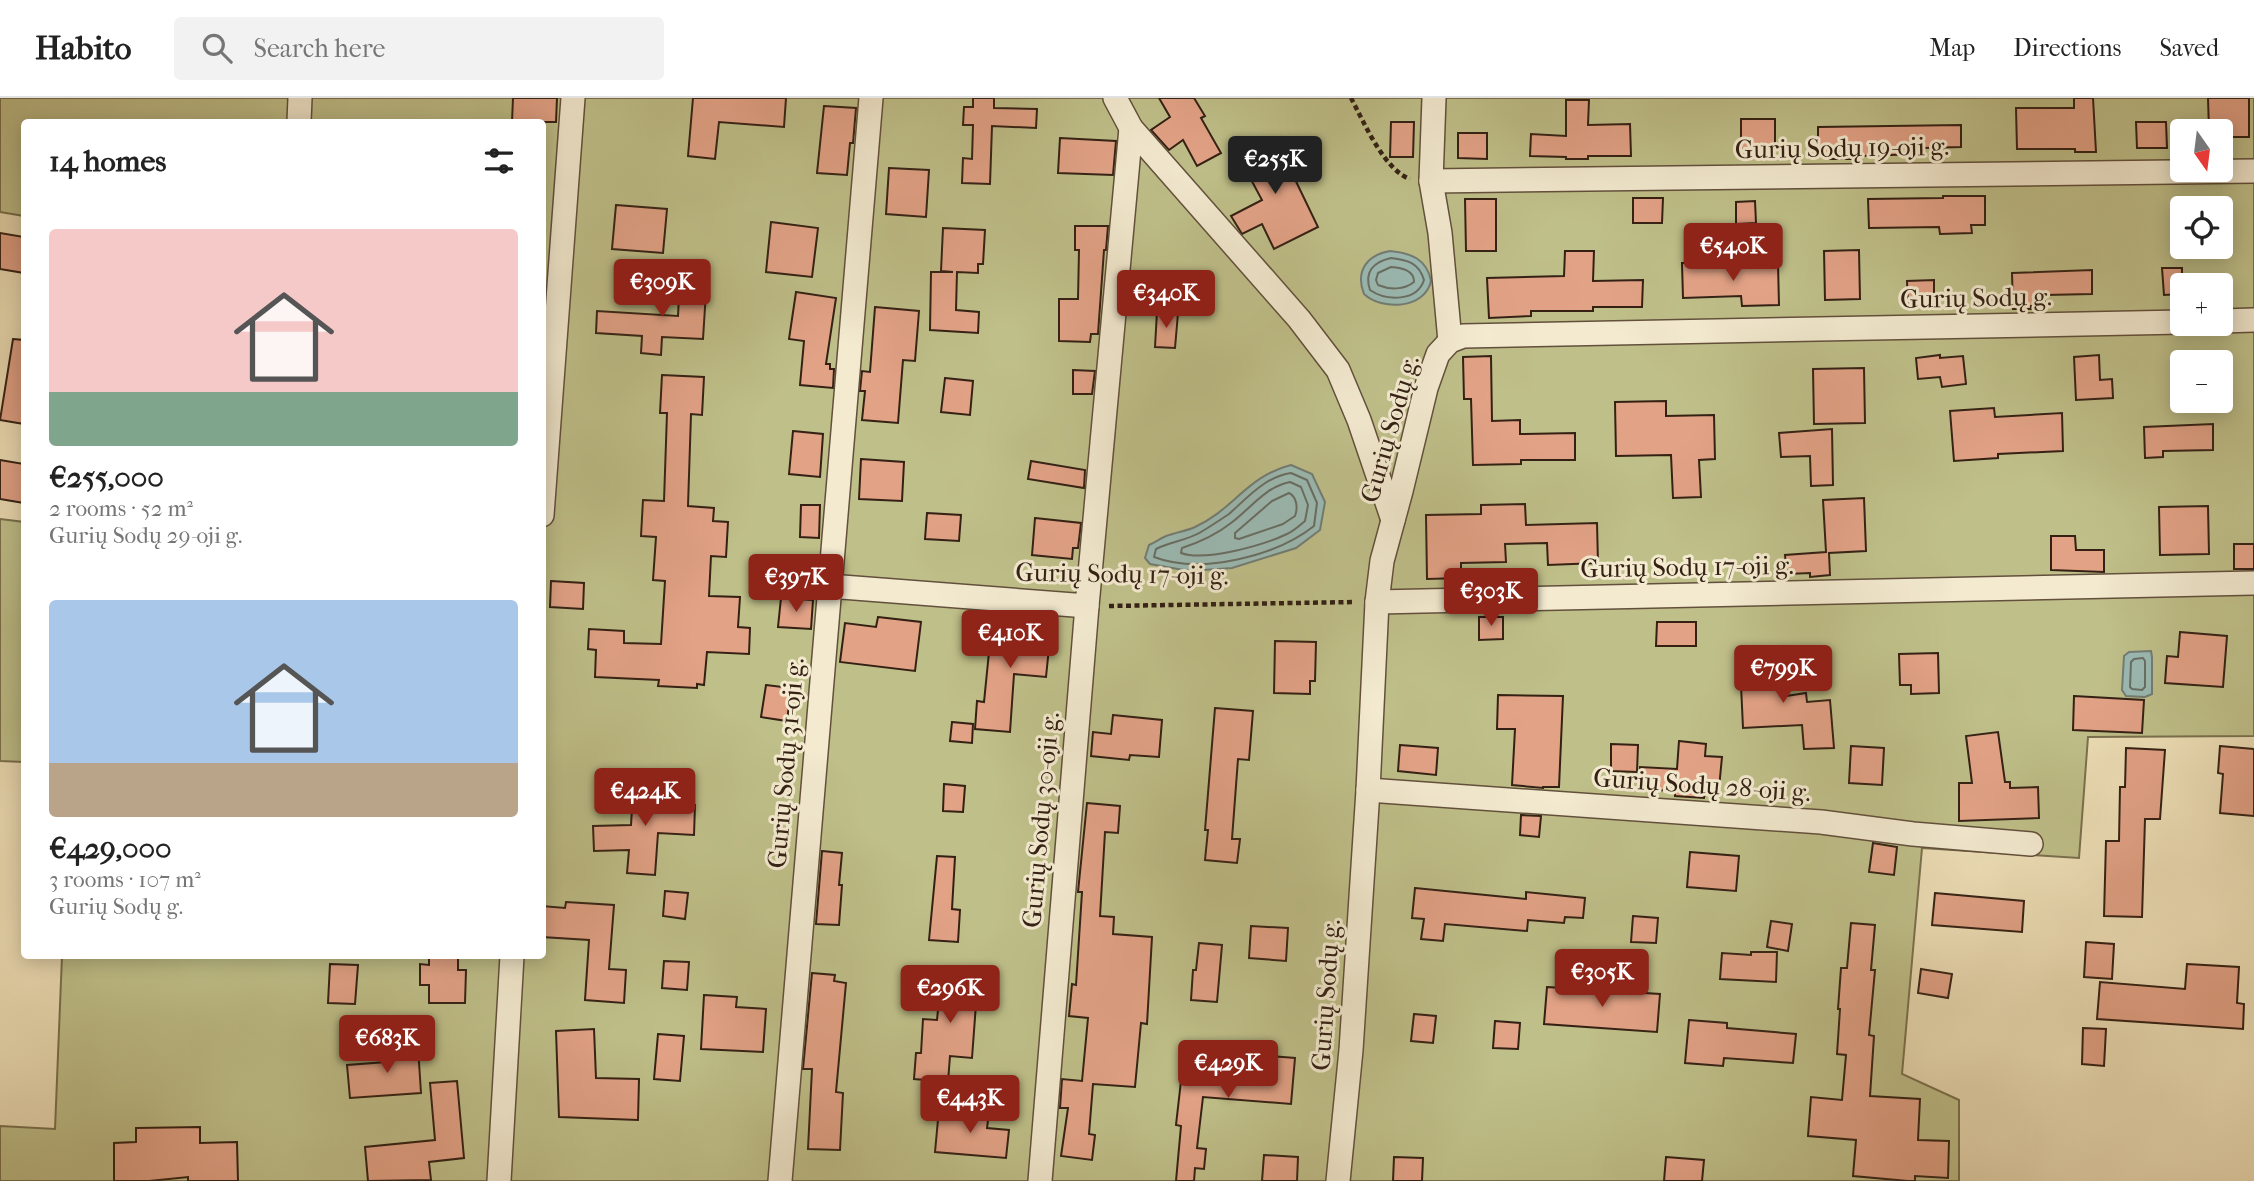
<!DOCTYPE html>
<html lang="en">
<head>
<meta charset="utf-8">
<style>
	:root { --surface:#fff; --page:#f2f2f2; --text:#222; --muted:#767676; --line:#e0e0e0; --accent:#8f2418 }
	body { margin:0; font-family:"IM FELL French Canon",serif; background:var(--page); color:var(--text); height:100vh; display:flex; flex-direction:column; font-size:26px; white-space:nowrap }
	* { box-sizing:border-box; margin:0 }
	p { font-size:23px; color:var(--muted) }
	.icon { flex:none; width:38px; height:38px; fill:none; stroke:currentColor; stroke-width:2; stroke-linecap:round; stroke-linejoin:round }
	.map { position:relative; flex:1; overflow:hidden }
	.side { position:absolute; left:21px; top:21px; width:525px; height:840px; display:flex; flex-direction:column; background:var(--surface); border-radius:7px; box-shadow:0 4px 18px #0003 }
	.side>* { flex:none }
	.needle { width:46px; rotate:166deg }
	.controls { position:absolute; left:2170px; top:21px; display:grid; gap:14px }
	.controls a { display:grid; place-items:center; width:63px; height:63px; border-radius:7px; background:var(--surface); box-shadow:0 4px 18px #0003; font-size:35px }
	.price { position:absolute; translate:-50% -60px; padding:0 16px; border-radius:7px; background:var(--accent); color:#fff; font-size:23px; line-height:46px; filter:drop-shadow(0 2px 4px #0008) }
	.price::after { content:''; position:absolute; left:50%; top:42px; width:21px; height:16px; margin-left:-10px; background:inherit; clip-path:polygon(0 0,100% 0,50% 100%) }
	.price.on { background:#222; color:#fff }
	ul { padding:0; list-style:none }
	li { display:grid; align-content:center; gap:14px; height:371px; padding:0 28px }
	li span { display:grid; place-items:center; height:217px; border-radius:7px; color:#555 }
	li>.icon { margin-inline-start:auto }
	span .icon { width:126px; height:126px; fill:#fffc; stroke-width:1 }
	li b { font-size:30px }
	h2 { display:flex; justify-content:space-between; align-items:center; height:84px; padding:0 28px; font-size:30px }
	header { display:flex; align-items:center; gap:42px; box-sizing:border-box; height:98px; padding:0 35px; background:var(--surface); border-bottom:2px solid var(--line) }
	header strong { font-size:33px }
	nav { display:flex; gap:38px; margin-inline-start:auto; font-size:24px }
	.search { width:490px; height:63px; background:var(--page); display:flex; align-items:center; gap:18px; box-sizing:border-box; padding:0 24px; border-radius:7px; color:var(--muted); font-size:26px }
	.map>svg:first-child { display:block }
	.green { fill:#bfbf89; stroke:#7a704e; stroke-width:2; fill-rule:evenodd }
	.water { fill:#9bbbb5; stroke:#727d75; stroke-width:2 }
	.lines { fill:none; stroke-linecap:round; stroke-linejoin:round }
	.shore { stroke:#686e64; stroke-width:2 }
	.building { fill:#e2a286; stroke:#342114; stroke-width:2 }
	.minor-casing { stroke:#62503c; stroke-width:26 }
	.path { stroke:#342114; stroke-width:4.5; stroke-dasharray:5 3.5; stroke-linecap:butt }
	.minor { stroke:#f3ead0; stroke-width:23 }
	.labels { text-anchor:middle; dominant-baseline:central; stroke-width:6; stroke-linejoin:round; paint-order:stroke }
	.street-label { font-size:26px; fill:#342114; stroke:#f3ead0 }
</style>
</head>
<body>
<header>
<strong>Habito</strong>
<div class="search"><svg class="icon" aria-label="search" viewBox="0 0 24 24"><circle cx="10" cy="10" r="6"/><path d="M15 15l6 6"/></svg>Search here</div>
<nav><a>Map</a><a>Directions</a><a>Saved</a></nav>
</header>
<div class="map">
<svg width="2254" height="1083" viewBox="0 0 2254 1083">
	<rect width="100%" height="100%" fill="#eddeb6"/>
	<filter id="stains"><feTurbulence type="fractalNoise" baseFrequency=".00286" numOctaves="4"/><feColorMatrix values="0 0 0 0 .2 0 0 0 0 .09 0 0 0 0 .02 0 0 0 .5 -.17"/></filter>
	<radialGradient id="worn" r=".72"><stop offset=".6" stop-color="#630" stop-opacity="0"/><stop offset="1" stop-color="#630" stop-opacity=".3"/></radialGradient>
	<g class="green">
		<path d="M0,0H2254V638L2088,639L2079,760L1922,750L1902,976L1959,1002V1083H0V1028L55,1031L62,858H542V24H24V118L0,114ZM2182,33H2221V72H2182ZM2182,110H2221V149H2182ZM2182,187H2221V226H2182ZM2182,264H2221V303H2182Z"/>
		<polygon points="0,421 24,424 24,664 0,663"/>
	</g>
	<g class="water">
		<path d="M1390,153C1411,155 1427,161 1431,183C1425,211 1382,213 1364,196C1355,173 1367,157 1390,153Z"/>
		<path d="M1291,367L1312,376L1325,404L1320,432L1296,450L1232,470L1189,473L1150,466L1145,460L1149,447C1156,444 1162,439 1169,437C1177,434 1187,433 1195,429C1233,412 1247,378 1291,367Z"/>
		<polygon points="2151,553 2152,559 2152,596 2145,599 2126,598 2122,592 2124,558 2129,554"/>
	</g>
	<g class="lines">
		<g class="shore">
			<path d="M1391,160C1408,162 1419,165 1424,182C1417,204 1386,203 1370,192C1364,174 1373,164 1391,160Z"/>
			<path d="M1391,169C1402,170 1414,172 1414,184C1404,192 1390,192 1378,187L1376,182L1378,175Z"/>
			<path d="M1291,375L1307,382L1317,405L1314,428C1276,458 1201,477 1154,459L1156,451C1170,444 1188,442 1201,434C1211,428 1220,422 1229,416C1248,399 1265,379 1291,375Z"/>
			<path d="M1290,384L1301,389L1308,407L1305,423C1300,427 1294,433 1287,436C1264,447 1205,464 1181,455L1182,450C1200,444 1216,437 1231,425C1251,410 1265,389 1290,384Z"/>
			<path d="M1289,395C1297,399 1298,410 1295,418L1283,426L1239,441L1235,440V435L1272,403Z"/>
			<polygon points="2134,561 2143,560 2145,563 2145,589 2142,592 2132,591 2130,589 2131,564"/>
		</g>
	</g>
	<g class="building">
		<polygon points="513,0 557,0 556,24 512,24"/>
		<polygon points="693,0 786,0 784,29 719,24 715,61 688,58"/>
		<polygon points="973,0 994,0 994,10 1037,11 1036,30 992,28 990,86 962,85 963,60 972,61 973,27 963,27 964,9 973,9"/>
		<polygon points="1159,0 1194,0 1205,18 1201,20 1221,55 1197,68 1183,42 1169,52 1151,32 1170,19"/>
		<polygon points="2074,0 2093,0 2096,54 2075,54 2075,51 2017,51 2016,10 2074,10"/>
		<polygon points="2208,0 2249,0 2249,39 2221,39 2221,33 2209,33"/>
		<polygon points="1566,2 1589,2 1588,27 1630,26 1631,58 1588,58 1588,61 1566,61 1566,59 1530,58 1531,36 1566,38"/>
		<polygon points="824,8 856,10 853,45 850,45 847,77 817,75"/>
		<rect x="1741" y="21" width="34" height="30"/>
		<polygon points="1391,24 1414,24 1413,59 1390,59"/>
		<polygon points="2136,24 2166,24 2167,50 2137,50"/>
		<polygon points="1961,27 1961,49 1923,50 1923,56 1858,58 1858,61 1830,61 1830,57 1818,57 1818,29"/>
		<polygon points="1458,35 1487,35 1487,61 1458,60"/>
		<polygon points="1281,39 1297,69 1291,73 1318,129 1274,151 1262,126 1242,136 1231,118 1262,102 1240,61"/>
		<polygon points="1060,40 1116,43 1113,77 1058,75"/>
		<polygon points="889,70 929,72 926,119 886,116"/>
		<polygon points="1943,98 1985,98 1985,127 1971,127 1972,135 1940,136 1939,129 1869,130 1868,101 1943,100"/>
		<polygon points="1633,100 1663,100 1662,125 1633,125"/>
		<polygon points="1465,101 1496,101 1496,153 1466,153"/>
		<polygon points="1755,103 1756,125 1736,126 1736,104"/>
		<polygon points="616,107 667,111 663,155 612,151"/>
		<polygon points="771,124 818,130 812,179 766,174"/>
		<polygon points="1075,128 1108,128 1106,152 1104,152 1098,236 1091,236 1090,244 1059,243 1059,201 1078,201 1079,152 1075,152"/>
		<polygon points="943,130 985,132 983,166 978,166 978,175 957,174 956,212 979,214 978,235 930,232 931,174 953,174 941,173"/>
		<polygon points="0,135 24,139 24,175 0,171"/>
		<polygon points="1859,152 1860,201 1825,202 1824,153"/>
		<polygon points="1565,153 1594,153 1593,183 1643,182 1642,209 1593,209 1593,213 1531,213 1531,218 1489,220 1487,180 1564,178"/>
		<polygon points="1709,164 1709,168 1778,166 1779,207 1742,208 1741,198 1683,200 1682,165"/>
		<polygon points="2162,170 2182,170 2182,196 2164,197"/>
		<polygon points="2092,172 2092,196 2045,197 2045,207 2031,208 2031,211 2013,211 2012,175"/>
		<polygon points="680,177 707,178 703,241 662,239 661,257 641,255 642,238 596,235 597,213 678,218"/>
		<polygon points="1934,182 1934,208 1908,209 1907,183"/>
		<polygon points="796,194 836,200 826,266 830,266 830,271 834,271 833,290 800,287 804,243 789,241"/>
		<polygon points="875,209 919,213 915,263 903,262 898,325 862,322 865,293 860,293 862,273 870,274"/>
		<polygon points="1157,214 1178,215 1175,250 1155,249"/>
		<polygon points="13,241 24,242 24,326 0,322"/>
		<polygon points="1940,257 1940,260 1963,258 1966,286 1942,289 1940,279 1918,281 1916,260"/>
		<polygon points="2099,257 2100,282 2112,281 2113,300 2076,302 2074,259"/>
		<polygon points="1491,258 1492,323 1520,322 1520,336 1575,335 1575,362 1521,362 1521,366 1473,367 1471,301 1464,301 1463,259"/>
		<polygon points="1864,270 1865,325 1814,326 1813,271"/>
		<polygon points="1073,272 1095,273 1092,296 1073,296"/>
		<polygon points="662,277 704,279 702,317 691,316 688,408 714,410 713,423 728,424 726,459 711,458 709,498 740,499 738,529 750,530 749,556 707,554 704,587 697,586 697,590 658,588 659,582 595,579 596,552 588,551 589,531 624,533 624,545 661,546 665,483 653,482 656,439 641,438 643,402 664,403 667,315 660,315"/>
		<polygon points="945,280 973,283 970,317 941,314"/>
		<polygon points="1666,303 1666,318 1714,317 1715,361 1699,362 1701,399 1673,400 1671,357 1616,358 1615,304"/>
		<polygon points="1994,310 1995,319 2062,315 2063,353 1998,356 1998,360 1954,363 1950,313"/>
		<polygon points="2213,326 2213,352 2163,353 2163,359 2145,360 2144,329"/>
		<polygon points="1832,331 1833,387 1811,388 1810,358 1781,359 1779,335"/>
		<polygon points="793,333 823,336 820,379 789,376"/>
		<polygon points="861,361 904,364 902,403 859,401"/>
		<polygon points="0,362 24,366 24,405 0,401"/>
		<polygon points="1031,363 1085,372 1084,390 1028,381"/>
		<polygon points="1864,400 1866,453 1829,455 1830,477 1810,479 1810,475 1787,476 1785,457 1826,454 1823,402"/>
		<polygon points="1525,406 1526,427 1597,425 1598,465 1548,467 1547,445 1505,446 1506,464 1461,465 1461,480 1427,481 1426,417 1481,416 1481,407"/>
		<polygon points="801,407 820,407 819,440 800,439"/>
		<polygon points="2208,408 2209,456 2160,457 2159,409"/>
		<polygon points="927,415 961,417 959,443 925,441"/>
		<polygon points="1035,420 1081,425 1078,450 1073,450 1072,461 1032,457"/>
		<polygon points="2051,438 2075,438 2076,452 2104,452 2104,474 2051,472"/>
		<rect x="2234" y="446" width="20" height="25"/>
		<polygon points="551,483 584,485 583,511 550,509"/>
		<polygon points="781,500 813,502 811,531 778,529"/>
		<polygon points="878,519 921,524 915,573 840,564 845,525 876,529"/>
		<polygon points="1479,519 1503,519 1503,541 1479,542"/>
		<polygon points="992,524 1051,530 1046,579 1014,576 1010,634 975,631 977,603 984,604"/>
		<polygon points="1657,524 1696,524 1696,548 1656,548"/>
		<polygon points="2180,534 2227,538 2223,589 2165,585 2167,558 2178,559"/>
		<polygon points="1275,543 1316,544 1315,583 1310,583 1310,596 1274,595"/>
		<polygon points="1938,555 1939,595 1911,596 1911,587 1900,587 1899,556"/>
		<polygon points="1784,563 1786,598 1806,595 1807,604 1830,602 1834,650 1804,651 1802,627 1743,630 1740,566"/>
		<polygon points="766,587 791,590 787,623 761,619"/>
		<polygon points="1498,597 1563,598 1559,689 1543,689 1543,690 1512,687 1515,631 1497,631"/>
		<polygon points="2074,598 2144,602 2142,635 2073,632"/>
		<polygon points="1215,610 1253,613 1249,662 1238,661 1232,741 1240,741 1237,765 1205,762 1208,732 1205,732"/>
		<polygon points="1113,617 1162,622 1159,659 1130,657 1129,662 1091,658 1093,634 1111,636"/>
		<polygon points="952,624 973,626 972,645 950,643"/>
		<polygon points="1998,634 2005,684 2010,684 2010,690 2038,689 2039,720 1959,723 1959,685 1972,685 1966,638"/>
		<polygon points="1679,643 1706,646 1705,658 1722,659 1719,690 1706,689 1704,700 1675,698 1675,693 1639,691 1640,669 1677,671"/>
		<polygon points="1611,646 1638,647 1637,674 1611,673"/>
		<polygon points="1400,647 1438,650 1436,677 1398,673"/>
		<polygon points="1851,648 1884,650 1882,687 1849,685"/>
		<polygon points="2220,648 2254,651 2254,718 2220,715 2223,676 2218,675"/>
		<polygon points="2126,650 2165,652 2160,721 2145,721 2142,819 2104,818 2106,743 2119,743 2120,689 2125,689"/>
		<polygon points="634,679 656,681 654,705 695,707 694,737 658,735 655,777 627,775 629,752 594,753 593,728 631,727"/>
		<polygon points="944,686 965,688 963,714 943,713"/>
		<polygon points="1087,705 1120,708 1118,735 1105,734 1100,818 1114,819 1113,836 1152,839 1147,926 1141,925 1135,989 1093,986 1089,1036 1095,1037 1092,1062 1061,1058 1068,1010 1060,1010 1062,981 1082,983 1088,920 1069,918 1072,886 1076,887 1082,794 1078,794"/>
		<polygon points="1521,717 1541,718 1539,739 1520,737"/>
		<polygon points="1873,745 1897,749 1894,777 1869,774"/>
		<polygon points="822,753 842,755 839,787 842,787 839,827 816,826"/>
		<polygon points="1690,754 1739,758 1736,793 1687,789"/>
		<polygon points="937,758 955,759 952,811 960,812 958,844 929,842"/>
		<polygon points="1415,790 1526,801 1526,794 1585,800 1583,820 1565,819 1564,825 1528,822 1527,833 1445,826 1443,843 1421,841 1424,821 1412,820"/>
		<polygon points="665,793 688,795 685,821 663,818"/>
		<polygon points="1935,795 2024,803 2022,834 1932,827"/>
		<polygon points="566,804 614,807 609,871 626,872 624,905 585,902 589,842 542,839 542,808 565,810"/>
		<polygon points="1633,818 1658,820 1656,845 1631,844"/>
		<polygon points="1771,823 1792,826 1788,853 1767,849"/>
		<polygon points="1851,825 1875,827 1871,872 1875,872 1869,937 1874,938 1870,998 1920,1001 1918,1042 1949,1043 1948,1080 1915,1078 1915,1083 1908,1083 1853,1078 1856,1042 1808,1038 1811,999 1842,1002 1846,957 1837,956 1840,911 1838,911 1841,870 1847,870"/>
		<polygon points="1251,828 1288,830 1286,863 1249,860"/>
		<polygon points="2086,844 2114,846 2112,881 2084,879"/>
		<polygon points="1199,845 1222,847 1217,904 1191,902 1193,872 1196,872"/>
		<polygon points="1751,854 1777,854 1776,884 1720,881 1722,855 1751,857"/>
		<polygon points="429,858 458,858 458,872 466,872 465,905 429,905 429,887 420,887 420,866 429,867"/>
		<polygon points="664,863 689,864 687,892 662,890"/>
		<polygon points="330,866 358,867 355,906 328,905"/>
		<polygon points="2187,866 2239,869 2237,905 2244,906 2243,931 2097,921 2100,884 2185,891"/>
		<polygon points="942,871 985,875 981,906 976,906 972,960 950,958 948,984 914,981 916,955 921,955 923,921 937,922"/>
		<polygon points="1921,871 1952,876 1948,900 1918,895"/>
		<polygon points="812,875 835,877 834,883 846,885 836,994 843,995 840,1052 808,1051 812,971 803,971"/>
		<polygon points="1547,889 1660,896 1657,934 1544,926"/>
		<polygon points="704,897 737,899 736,909 766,911 763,954 701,951"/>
		<polygon points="1414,916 1436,918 1433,945 1411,943"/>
		<polygon points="1689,922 1727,925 1727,930 1796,936 1793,965 1724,960 1723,968 1685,965"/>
		<polygon points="1495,923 1520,925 1518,951 1493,950"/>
		<polygon points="2083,930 2106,931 2104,968 2082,966"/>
		<polygon points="594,931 596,980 639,981 638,1022 559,1019 556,933"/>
		<polygon points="658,936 684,938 680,983 654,981"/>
		<polygon points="418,949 421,995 350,1000 347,967 386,964 386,952"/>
		<polygon points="1242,956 1295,960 1291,1006 1203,999 1197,1050 1206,1051 1204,1071 1195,1070 1194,1083 1176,1083 1181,1028 1176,1027 1182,974 1240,981"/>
		<polygon points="457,983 464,1060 429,1064 431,1082 368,1083 365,1049 435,1042 430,985"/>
		<polygon points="939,1011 989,1015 987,1030 1009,1032 1006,1060 935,1054"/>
		<polygon points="200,1029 200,1045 237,1044 238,1083 188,1083 188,1079 149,1083 114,1083 114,1045 136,1044 136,1030"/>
		<polygon points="1264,1057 1298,1059 1297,1083 1262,1083"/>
		<polygon points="1394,1059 1423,1060 1422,1083 1393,1083"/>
		<polygon points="1666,1059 1704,1062 1702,1083 1664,1083"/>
	</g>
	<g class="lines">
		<g class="minor-casing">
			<g id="minor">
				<polyline points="1115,0 1131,30 1299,221 1338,272 1359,322 1393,422"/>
				<polyline points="1434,0 1431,83 1440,135 1450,243"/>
				<polyline points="299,24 300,0"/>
				<polyline points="1431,83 2254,73"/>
				<polyline points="2221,223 2254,222"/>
				<polyline points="542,417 573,0"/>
				<polyline points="829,488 1087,508"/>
				<polyline points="1377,504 2254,485"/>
				<polyline points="1368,692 1821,724 1913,736 2031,746"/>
				<polyline points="499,1083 512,858"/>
				<polyline points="780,1083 871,0"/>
				<polyline points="1040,1083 1087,508 1131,30"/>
				<polyline points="1338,1083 1351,952 1368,692 1377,504 1382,463 1401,393 1426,290 1438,256 1450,243 1463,238 2182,224"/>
			</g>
		</g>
		<g class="path">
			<path d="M1351,0C1364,24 1384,72 1410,81"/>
			<polyline points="1109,508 1355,504"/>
		</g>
		<use href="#minor" class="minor"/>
	</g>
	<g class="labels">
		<g class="street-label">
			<text transform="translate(1842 50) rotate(-1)">Gurių Sodų 19-oji g.</text>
			<text transform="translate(1976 200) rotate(-1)">Gurių Sodų g.</text>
			<text transform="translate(1390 331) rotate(-74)">Gurių Sodų g.</text>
			<text transform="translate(1687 469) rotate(-1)">Gurių Sodų 17-oji g.</text>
			<text transform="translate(1122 476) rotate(1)">Gurių Sodų 17-oji g.</text>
			<text transform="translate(786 665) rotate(-85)">Gurių Sodų 31-oji g.</text>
			<text transform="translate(1702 687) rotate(4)">Gurių Sodų 28-oji g.</text>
			<text transform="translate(1041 722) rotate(-85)">Gurių Sodų 30-oji g.</text>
			<text transform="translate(1326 897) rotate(-86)">Gurių Sodų g.</text>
		</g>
	</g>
	<rect width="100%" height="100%" filter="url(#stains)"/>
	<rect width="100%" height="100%" fill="url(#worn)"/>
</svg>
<div class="controls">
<a><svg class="needle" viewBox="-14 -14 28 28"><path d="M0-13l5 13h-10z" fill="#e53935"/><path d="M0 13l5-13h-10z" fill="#767676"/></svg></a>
<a><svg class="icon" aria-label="locate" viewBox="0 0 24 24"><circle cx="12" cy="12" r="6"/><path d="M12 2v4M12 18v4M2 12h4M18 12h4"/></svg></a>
<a>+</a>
<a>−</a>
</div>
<b class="price on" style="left:1275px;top:98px">€255K</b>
<b class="price" style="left:1733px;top:185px">€540K</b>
<b class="price" style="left:662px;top:221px">€309K</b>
<b class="price" style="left:1166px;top:232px">€340K</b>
<b class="price" style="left:796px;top:516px">€397K</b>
<b class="price" style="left:1491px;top:530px">€303K</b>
<b class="price" style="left:1010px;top:572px">€410K</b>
<b class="price" style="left:1783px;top:607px">€799K</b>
<b class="price" style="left:645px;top:730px">€424K</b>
<b class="price" style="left:1602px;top:911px">€305K</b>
<b class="price" style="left:950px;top:927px">€296K</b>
<b class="price" style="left:387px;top:977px">€683K</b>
<b class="price" style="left:1228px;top:1002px">€429K</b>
<b class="price" style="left:970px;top:1037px">€443K</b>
<section class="side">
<h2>14 homes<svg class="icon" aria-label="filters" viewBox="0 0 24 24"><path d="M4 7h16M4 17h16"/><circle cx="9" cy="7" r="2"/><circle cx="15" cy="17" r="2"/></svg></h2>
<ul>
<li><span style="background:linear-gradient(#f6c9c9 75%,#7fa58c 0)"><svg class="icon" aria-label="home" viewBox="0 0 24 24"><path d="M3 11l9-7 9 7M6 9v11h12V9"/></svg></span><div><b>€255,000</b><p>2 rooms · 52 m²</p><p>Gurių Sodų 29-oji g.</p></div></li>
<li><span style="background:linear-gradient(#a9c7e8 75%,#b9a48a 0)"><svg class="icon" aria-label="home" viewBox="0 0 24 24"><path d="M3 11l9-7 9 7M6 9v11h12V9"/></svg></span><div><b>€429,000</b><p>3 rooms · 107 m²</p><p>Gurių Sodų g.</p></div></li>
</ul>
</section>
</div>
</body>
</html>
